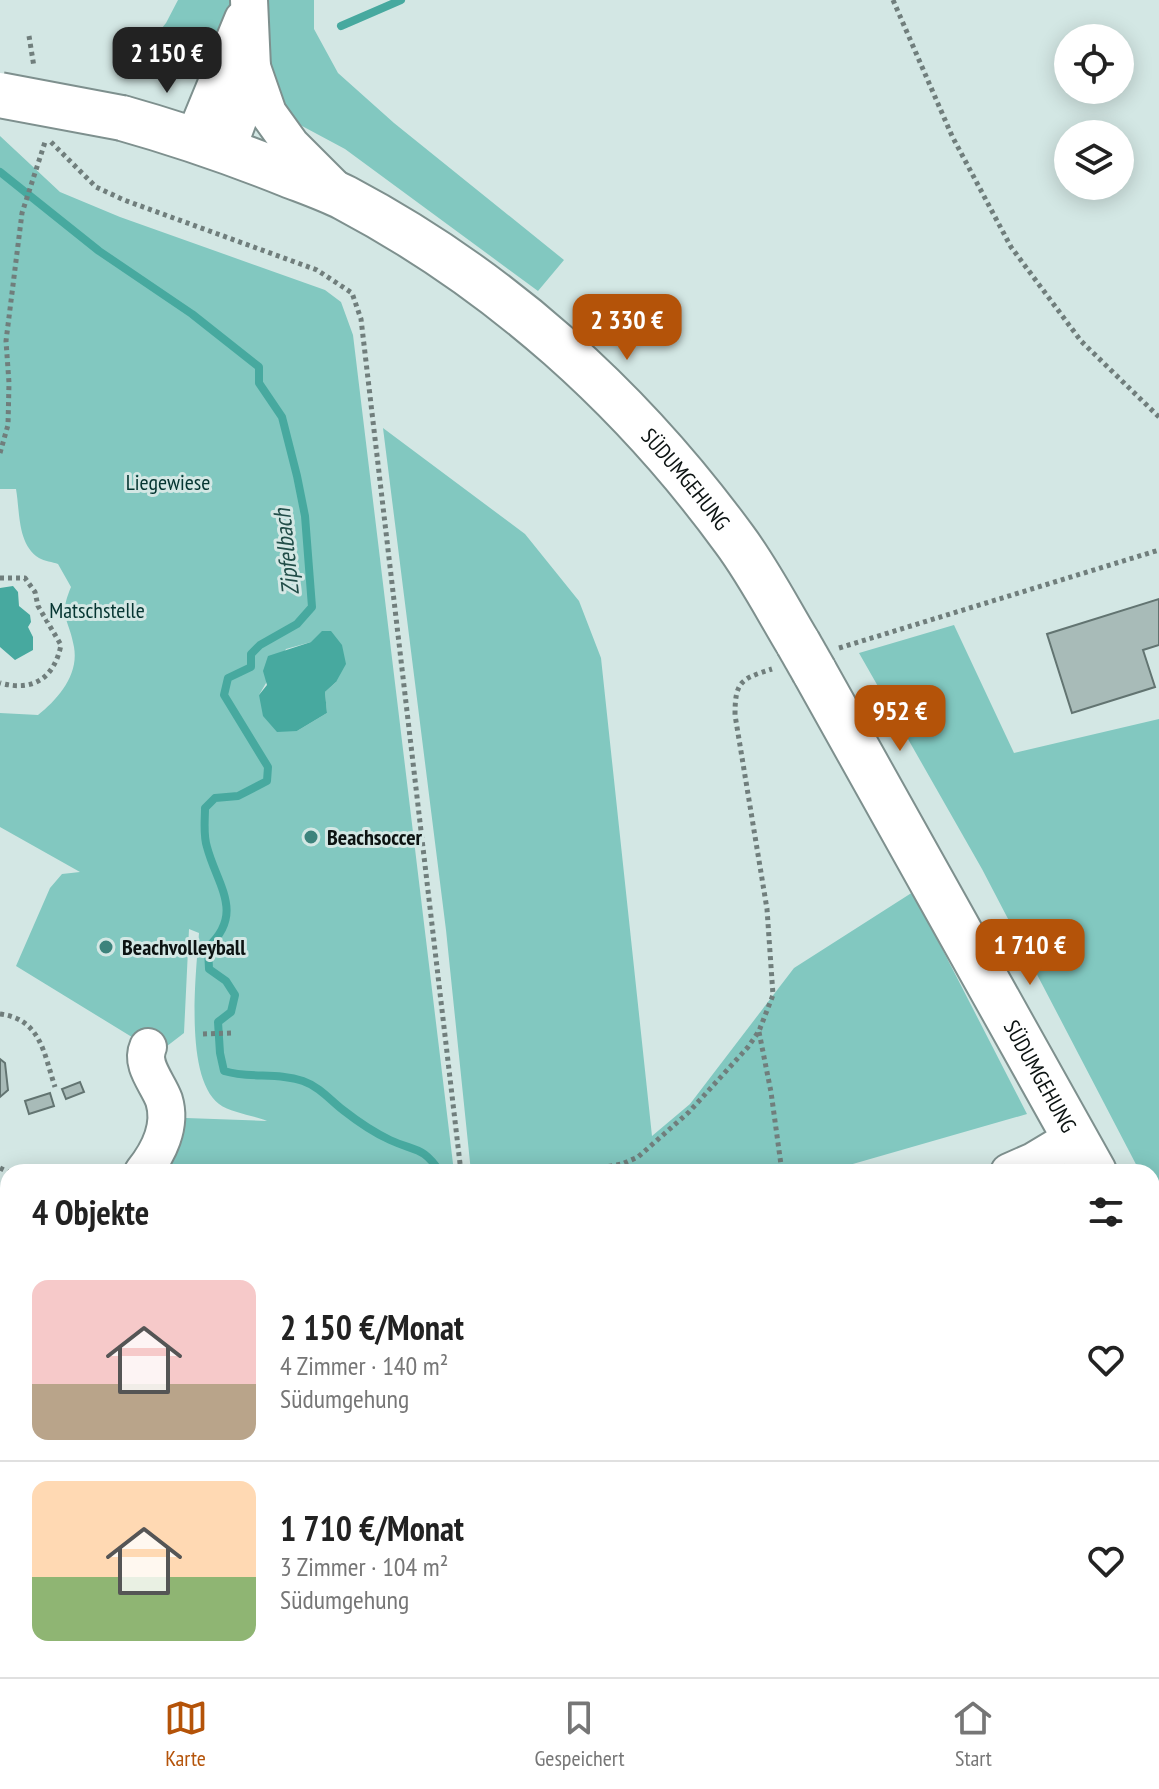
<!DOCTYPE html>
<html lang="de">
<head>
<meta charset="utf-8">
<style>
	:root { --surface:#fff; --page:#f2f2f2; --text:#222; --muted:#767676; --line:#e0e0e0; --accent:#b45309 }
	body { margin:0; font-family:"PT Sans Narrow",sans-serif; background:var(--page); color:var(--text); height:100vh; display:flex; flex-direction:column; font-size:30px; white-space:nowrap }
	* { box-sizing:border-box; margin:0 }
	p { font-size:26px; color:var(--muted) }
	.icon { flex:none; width:44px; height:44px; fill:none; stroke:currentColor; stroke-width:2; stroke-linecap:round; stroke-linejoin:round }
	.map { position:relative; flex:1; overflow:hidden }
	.side { position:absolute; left:0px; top:1164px; width:1160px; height:514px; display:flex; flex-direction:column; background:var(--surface); border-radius:24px 24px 0 0; box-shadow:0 4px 20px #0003 }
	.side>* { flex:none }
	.tools { position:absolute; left:1054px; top:24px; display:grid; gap:16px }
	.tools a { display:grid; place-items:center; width:80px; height:80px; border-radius:50%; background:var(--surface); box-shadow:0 4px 20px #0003; font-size:40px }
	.price { position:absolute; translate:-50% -68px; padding:0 18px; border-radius:16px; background:var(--accent); color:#fff; font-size:26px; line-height:52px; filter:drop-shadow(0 2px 4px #0008) }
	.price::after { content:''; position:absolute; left:50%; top:48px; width:24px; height:18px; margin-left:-12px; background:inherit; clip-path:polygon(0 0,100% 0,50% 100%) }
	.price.on { background:#222; color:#fff }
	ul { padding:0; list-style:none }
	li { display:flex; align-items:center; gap:24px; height:200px; padding:0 32px }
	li+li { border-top:2px solid var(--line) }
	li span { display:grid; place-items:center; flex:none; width:224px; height:160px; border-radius:16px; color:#555 }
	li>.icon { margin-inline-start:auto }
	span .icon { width:96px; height:96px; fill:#fffc; stroke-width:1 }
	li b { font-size:34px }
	h2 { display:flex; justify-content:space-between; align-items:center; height:96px; padding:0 32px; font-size:34px }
	.tab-bar { display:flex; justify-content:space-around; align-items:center; height:112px; border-top:2px solid var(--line); background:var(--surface); font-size:22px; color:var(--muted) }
	.tab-bar a { display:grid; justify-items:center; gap:4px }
	.tab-bar .on { color:var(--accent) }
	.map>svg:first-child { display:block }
	.built { fill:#c0ddd9 }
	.green { fill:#82c8c0; fill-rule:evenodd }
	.water { fill:#47a99f }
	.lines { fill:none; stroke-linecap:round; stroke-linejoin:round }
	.stream { stroke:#47a99f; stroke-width:8 }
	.building { fill:#a8bbb8; stroke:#627471; stroke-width:2 }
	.minor-casing { stroke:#7e908e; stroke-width:40 }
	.major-casing { stroke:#7e908e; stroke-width:48 }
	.path { stroke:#707e7c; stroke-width:5; stroke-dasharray:4 4; stroke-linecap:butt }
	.minor { stroke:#fff; stroke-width:36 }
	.major { stroke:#fff; stroke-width:44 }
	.major-bridge-casing { stroke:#7e908e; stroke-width:48; stroke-linecap:butt }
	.major-bridge { stroke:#fff; stroke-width:44 }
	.poi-dot { fill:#3d837c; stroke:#d3e7e4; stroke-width:3 }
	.labels { text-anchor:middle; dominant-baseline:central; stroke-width:6; stroke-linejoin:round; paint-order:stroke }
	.street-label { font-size:22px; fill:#0c1312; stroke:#d3e7e4 }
	.park-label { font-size:22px; fill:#053531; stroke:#d3e7e4 }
	.poi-label { font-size:22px; font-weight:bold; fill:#0c1312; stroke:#d3e7e4; text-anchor:start }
	.water-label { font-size:24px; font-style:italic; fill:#214d48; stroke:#d3e7e4 }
</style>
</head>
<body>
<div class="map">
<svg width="1159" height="1677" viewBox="0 0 1159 1677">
	<rect width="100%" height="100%" fill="#d3e7e4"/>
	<polygon class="built" points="1159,1553 1159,1677 590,1677 589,1670 1152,1670 1152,1555"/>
	<g class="green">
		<polygon points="178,0 314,0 314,29 338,73 394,123 564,260 538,291 345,149 149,44 166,23"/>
		<path d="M0,136L60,192L120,217L325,290L341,302L353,335L454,1172H157L186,1118L267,1121C253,1115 231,1113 219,1104C184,1077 196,974 199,933L189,929L184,1033L158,1053L16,966L50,888L62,874L80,872L0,827V713L38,715C58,699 79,675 74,647C69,618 58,618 71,587L58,564C53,562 44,561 39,558C17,544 20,511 16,489H0ZM311,642L336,682L325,692L327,713L297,731L259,695L286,649Z"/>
		<polygon points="383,428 525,534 579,601 601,658 652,1136 690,1104 794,968 913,892 1027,1114 825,1172 471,1172 446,930"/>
		<polygon points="954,625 1014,753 1159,719 1159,1209 1152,1196 1152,1172 1140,1172 982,869 859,653"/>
		<polygon points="0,1189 8,1189 8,1670 384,1670 384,1677 0,1677"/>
		<polygon points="1159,1419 1159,1553 1152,1555 1152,1421"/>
	</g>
	<g class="water">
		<polygon points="13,586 18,592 19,606 30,615 31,622 28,627 33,637 33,650 15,660 0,647 0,588"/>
		<polygon points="322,631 331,631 342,645 346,664 336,682 325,692 327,713 297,731 277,732 263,716 259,695 267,685 263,671 268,656 311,642"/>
	</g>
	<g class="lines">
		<g class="stream">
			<polyline points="341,26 401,0"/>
			<path d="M0,172L99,251L192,314L259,367V383L282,417L297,476L305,516L312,607L297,624L260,645L251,654V667L228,678L224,695L268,767L267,781L238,796L215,798L205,808C205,820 203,835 207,847C217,885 245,913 208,947L209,969L226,981L235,995L231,1012L218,1022L220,1053L224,1071C250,1079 277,1072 303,1081C320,1087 330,1100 343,1110C357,1121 375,1133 390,1140C416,1152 423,1146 440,1172"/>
			<polyline points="364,1677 365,1670"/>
		</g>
	</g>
	<g class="building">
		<polygon points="1159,599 1159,645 1143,650 1155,687 1072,713 1047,634"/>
		<polygon points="0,1059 5,1063 8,1090 0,1097"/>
		<polygon points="80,1082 84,1092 66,1099 62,1089"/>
		<polygon points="50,1093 54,1106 29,1114 25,1101"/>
		<polygon points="315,1670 341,1670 340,1677 314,1677"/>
		<polygon points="620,1670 858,1670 859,1677 621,1677"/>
	</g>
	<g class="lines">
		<g class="minor-casing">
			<g id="minor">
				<polyline points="252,67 268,113 291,145 336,190"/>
				<polyline points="194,138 243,19"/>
				<polyline points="227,150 244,104 252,67 249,0"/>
				<path d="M143,1172C158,1153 172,1126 164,1100C158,1083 140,1065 148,1047"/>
				<polyline points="1009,1172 1034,1161 1074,1137"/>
				<polyline points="0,1231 8,1242"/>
				<polyline points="1152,1395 1159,1392"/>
				<polyline points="0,1617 8,1580"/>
			</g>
		</g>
		<g class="major-casing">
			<g id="major">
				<path id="s1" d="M122,118C179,134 234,153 289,175C307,182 327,189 345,198C500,280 631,398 734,539C758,571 777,608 798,643"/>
				<path id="s2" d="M814,671L1094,1172"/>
				<polyline points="1152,1279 1159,1292"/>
			</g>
		</g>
		<g class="path">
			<polyline points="893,0 952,136 1011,247 1081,341 1159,417"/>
			<polyline points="29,36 34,67"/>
			<polyline points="51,142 96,187 124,200 317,270 352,293 361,319 461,1172"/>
			<polyline points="0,453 8,425 9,383 6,341 22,213 46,139"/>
			<path d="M0,578H25L35,592L38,606L61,645C54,678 34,692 0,683"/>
			<polyline points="839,648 1159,550"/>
			<path d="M0,1014C41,1019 44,1054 55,1087"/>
			<polyline points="759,1032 771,1092 782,1172"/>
			<polyline points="203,1034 234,1033"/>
			<polyline points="0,1168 8,1172"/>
			<path d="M577,1172L622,1164L638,1157L689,1112L748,1047L759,1031L773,995L767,909L735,715C735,681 741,679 772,669"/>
			<polyline points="390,1670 391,1677"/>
			<polyline points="303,1677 304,1670"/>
		</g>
		<use href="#minor" class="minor"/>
		<use href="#major" class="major"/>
		<g class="major-bridge-casing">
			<g id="major-bridge">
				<polyline points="0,95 122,118"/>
				<polyline points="798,643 814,671"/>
			</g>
		</g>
		<use href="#major-bridge" class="major-bridge"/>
	</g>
	<g class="poi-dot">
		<circle cx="311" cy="837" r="8"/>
		<circle cx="106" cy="947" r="8"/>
	</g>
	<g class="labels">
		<g class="street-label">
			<text stroke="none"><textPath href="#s1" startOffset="682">SÜDUMGEHUNG</textPath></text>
			<text stroke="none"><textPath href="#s2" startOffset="464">SÜDUMGEHUNG</textPath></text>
		</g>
		<g class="park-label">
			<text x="168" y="482">Liegewiese</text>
			<text x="97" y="610">Matschstelle</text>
		</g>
		<g class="poi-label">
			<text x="327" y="837">Beachsoccer</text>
			<text x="122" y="947">Beachvolleyball</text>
		</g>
		<g class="water-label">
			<text transform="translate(286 552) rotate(-96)">Zipfelbach</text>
		</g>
	</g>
</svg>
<div class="tools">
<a><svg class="icon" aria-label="locate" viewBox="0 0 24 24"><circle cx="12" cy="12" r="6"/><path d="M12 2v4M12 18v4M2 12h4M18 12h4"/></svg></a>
<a><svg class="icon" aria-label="layers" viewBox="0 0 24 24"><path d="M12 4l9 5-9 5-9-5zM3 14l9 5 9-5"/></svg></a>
</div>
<b class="price on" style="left:167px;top:95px">2 150 €</b>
<b class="price" style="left:627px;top:362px">2 330 €</b>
<b class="price" style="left:900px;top:753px">952 €</b>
<b class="price" style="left:1030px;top:987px">1 710 €</b>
<section class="side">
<h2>4 Objekte<svg class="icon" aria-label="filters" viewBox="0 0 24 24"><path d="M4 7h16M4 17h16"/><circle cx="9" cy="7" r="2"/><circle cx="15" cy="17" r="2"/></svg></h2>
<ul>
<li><span style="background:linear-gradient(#f6c9c9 65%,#b9a48a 0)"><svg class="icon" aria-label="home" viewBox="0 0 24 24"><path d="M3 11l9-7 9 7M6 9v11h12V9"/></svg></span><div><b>2 150 €/Monat</b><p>4 Zimmer · 140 m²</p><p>Südumgehung</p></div><svg class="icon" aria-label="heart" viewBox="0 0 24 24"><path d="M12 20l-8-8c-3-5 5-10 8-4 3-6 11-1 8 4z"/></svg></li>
<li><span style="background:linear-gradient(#ffd9b3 60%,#8fb573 0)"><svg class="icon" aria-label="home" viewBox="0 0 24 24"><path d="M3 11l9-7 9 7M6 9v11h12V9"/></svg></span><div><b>1 710 €/Monat</b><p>3 Zimmer · 104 m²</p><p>Südumgehung</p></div><svg class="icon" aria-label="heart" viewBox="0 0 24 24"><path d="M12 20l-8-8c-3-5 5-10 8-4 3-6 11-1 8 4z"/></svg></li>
</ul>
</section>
</div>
<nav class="tab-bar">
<a class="on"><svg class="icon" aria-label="map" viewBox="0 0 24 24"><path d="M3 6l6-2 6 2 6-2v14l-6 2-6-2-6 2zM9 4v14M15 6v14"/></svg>Karte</a>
<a><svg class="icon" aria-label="saved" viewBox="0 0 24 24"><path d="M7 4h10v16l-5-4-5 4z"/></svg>Gespeichert</a>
<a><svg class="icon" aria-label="home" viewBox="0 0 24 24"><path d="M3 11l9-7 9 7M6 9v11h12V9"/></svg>Start</a>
</nav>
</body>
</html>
